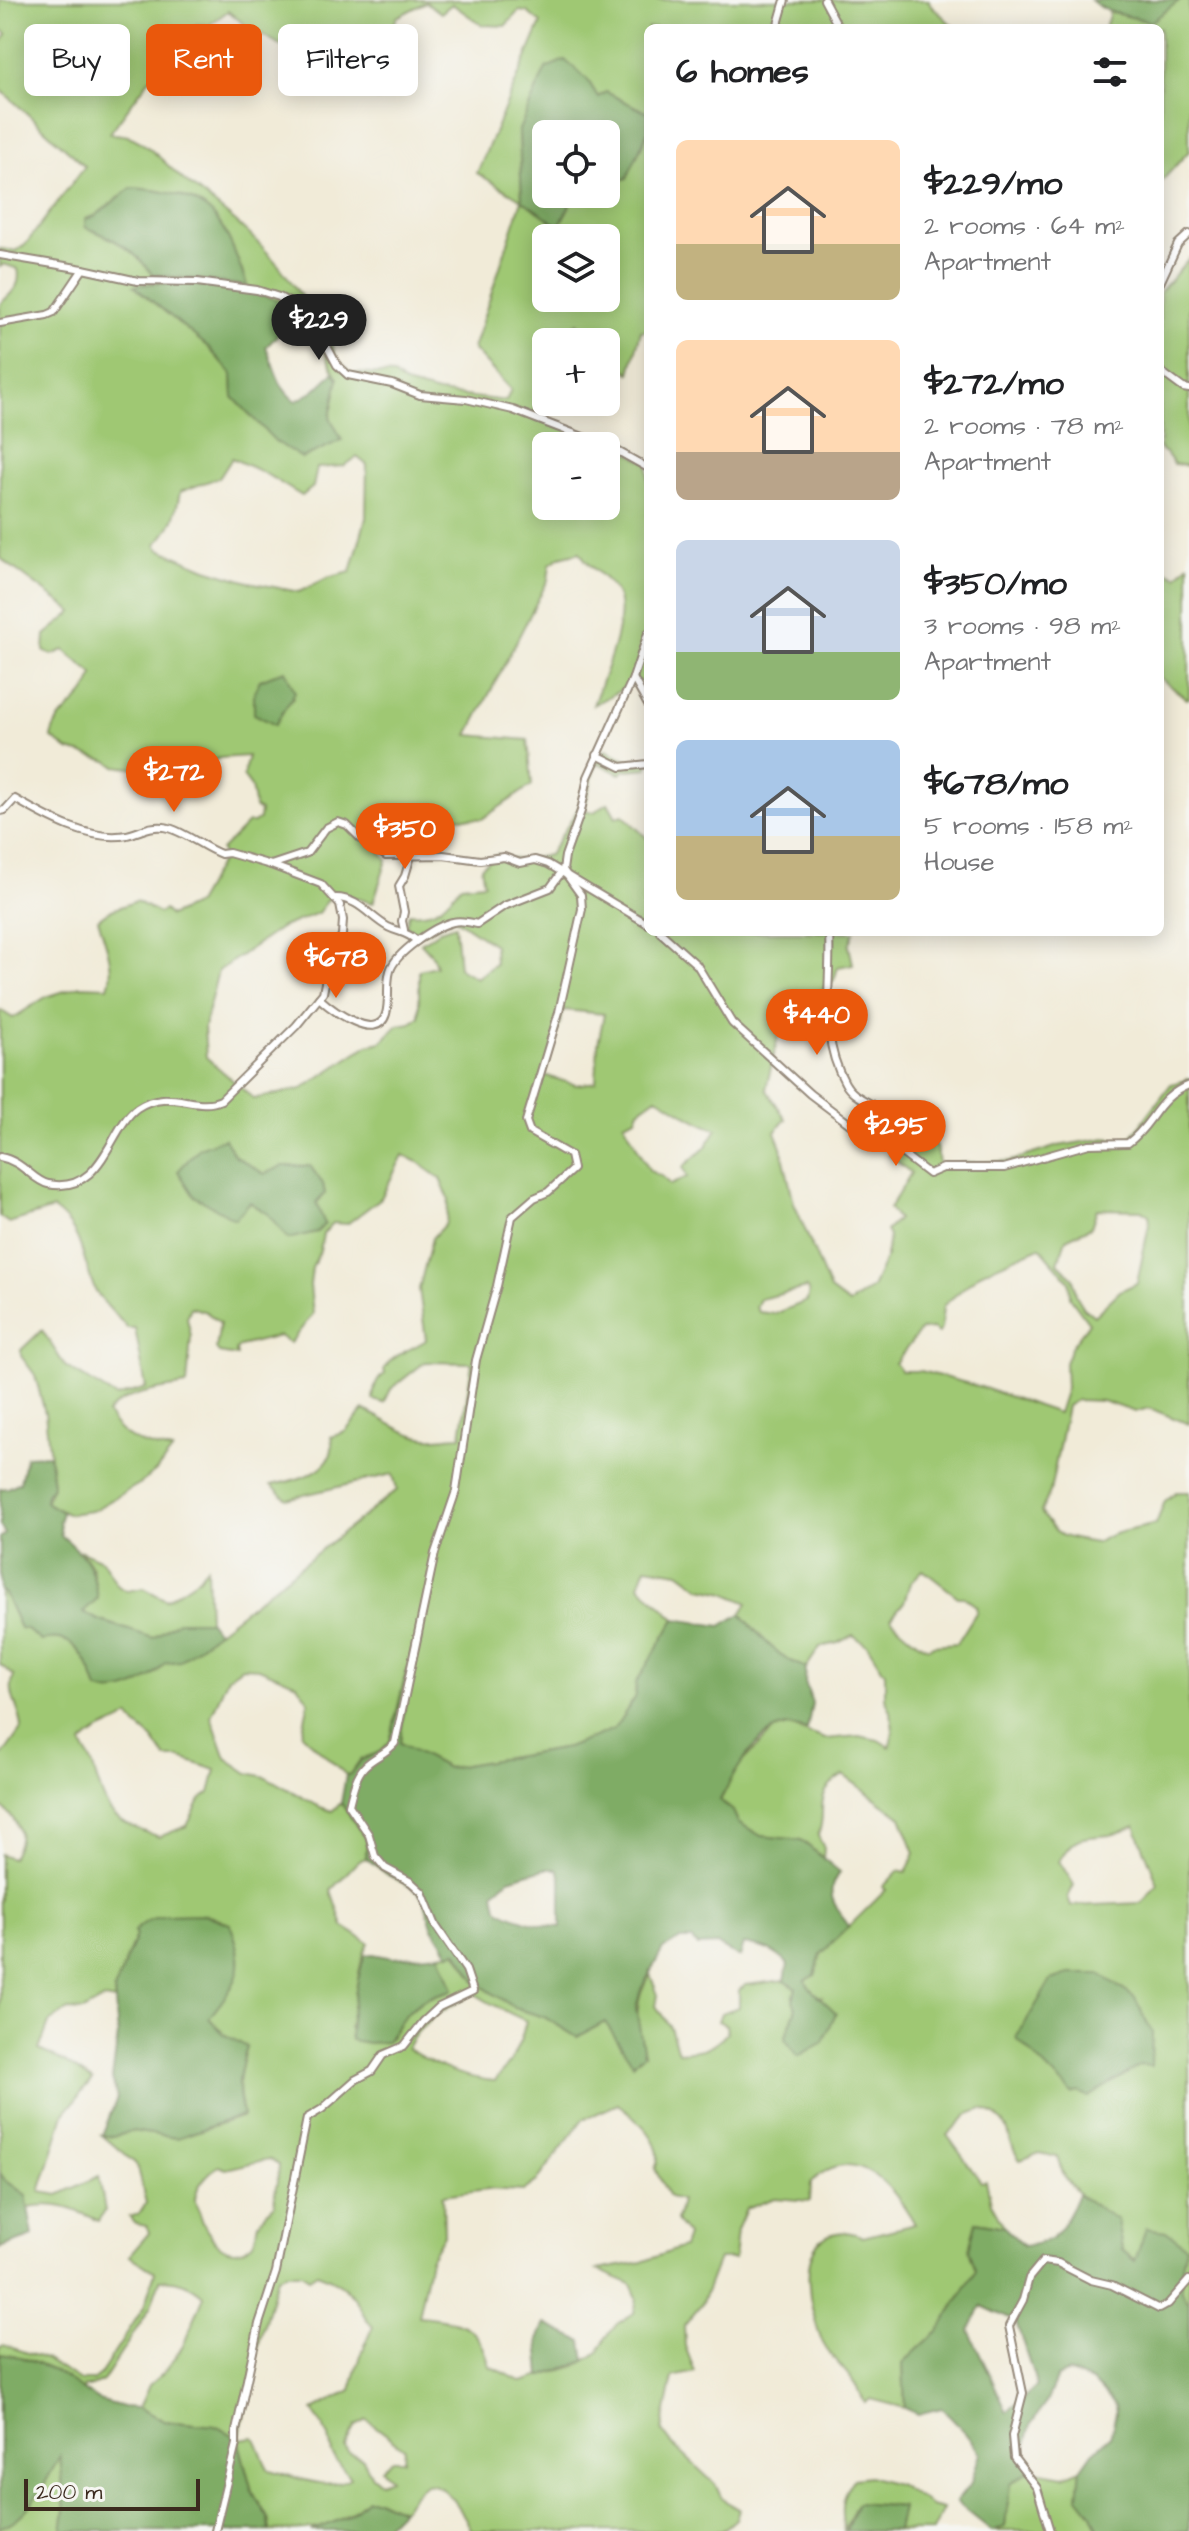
<!DOCTYPE html>
<html lang="en">
<head>
<meta charset="utf-8">
<style>
	:root { --surface:#fff; --page:#f6f6f6; --text:#202124; --muted:#757577; --accent:#ea580c }
	body { margin:0; font-family:"Architects Daughter",sans-serif; background:var(--page); color:var(--text); height:100vh; display:flex; flex-direction:column; font-size:30px; white-space:nowrap }
	* { box-sizing:border-box; margin:0 }
	p { font-size:26px; color:var(--muted) }
	.icon { flex:none; width:44px; height:44px; fill:none; stroke:currentColor; stroke-width:2; stroke-linecap:round; stroke-linejoin:round }
	.map { position:relative; flex:1; overflow:hidden }
	.side { position:absolute; left:644px; top:24px; width:520px; height:912px; display:flex; flex-direction:column; background:var(--surface); border-radius:12px; box-shadow:0 4px 20px #0003 }
	.side>* { flex:none }
	.banner { position:absolute; left:24px; top:24px; width:500px; height:72px; display:flex; gap:16px }
	.tools { position:absolute; left:532px; top:120px; display:grid; gap:16px }
	.tools a { display:grid; place-items:center; width:88px; height:88px; border-radius:12px; background:var(--surface); box-shadow:0 4px 20px #0003; font-size:40px }
	.scale { position:absolute; left:24px; bottom:20px; width:176px; box-sizing:border-box; padding-left:8px; border:4px solid #3b2a1e; border-top:0; font-size:22px; line-height:28px; white-space:nowrap; color:#3b2a1e; -webkit-text-stroke:6px #f6f6f2; paint-order:stroke }
	.price { position:absolute; translate:-50% -68px; padding:0 18px; border-radius:28px; background:var(--accent); color:#fff; font-size:26px; line-height:52px; filter:drop-shadow(0 2px 4px #0008) }
	.price::after { content:''; position:absolute; left:50%; top:48px; width:24px; height:18px; margin-left:-12px; background:inherit; clip-path:polygon(0 0,100% 0,50% 100%) }
	.price.on { background:#222; color:#fff }
	ul { padding:0; list-style:none }
	li { display:flex; align-items:center; gap:24px; height:200px; padding:0 32px }
	li span { display:grid; place-items:center; flex:none; width:224px; height:160px; border-radius:12px; color:#555 }
	li>.icon { margin-inline-start:auto }
	span .icon { width:96px; height:96px; fill:#fffc; stroke-width:1 }
	li b { font-size:34px }
	h2 { display:flex; justify-content:space-between; align-items:center; height:96px; padding:0 32px; font-size:34px }
	.chip { padding:0 28px; border-radius:12px; background:var(--surface); box-shadow:0 4px 20px #0003; font-size:28px; line-height:72px }
	.chip.on { background:var(--accent); color:#fff }
	.map>svg:first-child { display:block }
	.green { fill:#9fc873; stroke:#6d7948; stroke-width:2; fill-rule:evenodd }
	.forest { fill:#7fac65; stroke:#5d6b42; stroke-width:2; fill-rule:evenodd }
	.lines { fill:none; stroke-linecap:round; stroke-linejoin:round }
	.minor-casing { stroke:#968a7b; stroke-width:10 }
	.minor { stroke:#fff; stroke-width:6 }
</style>
</head>
<body>
<div class="map">
<svg width="1189" height="2531" viewBox="0 0 1189 2531">
	<rect width="100%" height="100%" fill="#f6f6f2"/>
	<filter id="ink" filterUnits="userSpaceOnUse"><feTurbulence type="fractalNoise" baseFrequency=".0125" numOctaves="2"/><feDisplacementMap in="SourceGraphic" scale="16" xChannelSelector="R" yChannelSelector="G"/><feConvolveMatrix kernelMatrix="1 2 1 2 8 2 1 2 1" color-interpolation-filters="sRGB"/></filter>
	<filter id="wash" filterUnits="userSpaceOnUse"><feTurbulence type="fractalNoise" baseFrequency=".006" numOctaves="4" result="noise"/><feDisplacementMap in="SourceGraphic" scale="32" xChannelSelector="R" yChannelSelector="G"/><feGaussianBlur stdDeviation="1.8" result="paint"/><feColorMatrix in="noise" values="0 0 0 0 0 0 0 0 0 0 0 0 0 0 0 0 0 1.4 0 .05"/><feComposite in="paint" operator="in"/></filter>
	<g filter="url(#wash)">
		<rect width="100%" height="100%" fill="#f1ebd8"/>
		<g class="green">
			<path d="M0,0H929L930,4L955,28H648V113L606,93L598,97L587,79L519,130L522,200L559,225L569,207L571,194H606V184L627,178L648,131V330L641,331L630,373L606,352V342H596L578,323L554,342H546V370L534,410L551,421L610,442L648,463V684L638,681L593,705C602,679 628,621 617,595C609,578 589,569 580,552L560,557L550,564L548,580L468,735L528,740L532,785L482,819L423,815L386,825L373,842L387,860L373,903L334,892L318,913L282,927L218,971L204,1027L206,1057L254,1099L302,1089L368,1045L381,1042L398,1025L411,1023L419,1017V970L436,966L432,955L421,943L440,930L455,925L459,968L476,978L495,964L494,945L454,918L418,936L406,925L409,913C436,916 445,905 461,885L484,883L481,867L496,855L521,860L549,855L578,809L592,761L606,750L624,759L648,761V768L625,770L620,774L598,763L594,770L584,810L594,812L608,803L616,817L623,815L648,839V932H854L849,946L853,964L838,967L834,980L781,1024L766,1089L786,1119L775,1132L781,1147L794,1203L830,1290L849,1304L872,1288L886,1257L889,1236L886,1231L898,1219L889,1209L911,1173L889,1155L920,1121L936,1146L939,1164L1011,1161L1058,1146L1107,1138L1122,1141L1132,1136L1171,1084L1189,1079V1424L1149,1408L1135,1412L1102,1401L1077,1400L1067,1406L1050,1492L1041,1512C1058,1541 1065,1537 1096,1543C1113,1531 1135,1530 1156,1524L1165,1501L1176,1492H1189V2302L1182,2296L1180,2286L1136,2261L1122,2250L1117,2220C1089,2202 1066,2191 1057,2157L1040,2153L1020,2160C1002,2137 1018,2122 982,2109L969,2114L947,2135L981,2182L986,2181L991,2203L1004,2227L976,2222L969,2249L976,2271L939,2330L903,2363L905,2408L871,2399L865,2403C860,2393 856,2384 849,2376C841,2365 827,2354 822,2341C811,2313 794,2246 832,2234C843,2231 853,2232 863,2237L915,2224C893,2185 853,2139 811,2183L810,2201L775,2198L746,2209L737,2230L734,2259H719L701,2305L684,2326L685,2346L695,2372L673,2377L662,2431L671,2443L715,2484L722,2499L739,2509L736,2519L722,2531H472C466,2518 443,2476 423,2486C415,2491 407,2504 401,2510L378,2499H367C333,2530 314,2531 270,2531L268,2518L252,2491L238,2440L215,2426L164,2421L139,2408L149,2385L166,2370L183,2346L204,2296C192,2284 176,2278 160,2280L150,2308L103,2381L90,2387H84L83,2390C52,2374 37,2360 0,2354V2347L4,2345L45,2359L80,2381H92L100,2375L144,2307L155,2272L129,2256L149,2233L147,2226L136,2224L129,2217L138,2214L146,2203L136,2164L102,2135L114,2137L132,2131L177,2138L243,2116C237,2086 238,2076 247,2048L224,2034L209,2018L222,2001L136,1935L114,1991L115,2001L104,1999L83,2011L68,2010L49,2023L39,2050L63,2061L92,2080L64,2114L40,2192L59,2195L99,2176L105,2211L99,2221C73,2208 57,2202 28,2207L26,2195L5,2180L0,2173V1854L11,1858C26,1836 20,1822 0,1805V1759L22,1728C21,1709 6,1695 14,1676L0,1664V1591L4,1593L20,1628L26,1629L41,1641C75,1629 90,1664 98,1690L157,1673L165,1663L181,1660L397,1490L393,1474L287,1499L271,1485C295,1481 340,1471 331,1437L345,1432L364,1410C385,1419 405,1436 428,1438C439,1439 450,1436 461,1436L472,1363L425,1362L391,1389L384,1403L373,1400C374,1389 375,1380 385,1374L384,1369C394,1353 410,1351 426,1340L419,1289L432,1238L446,1223L449,1199L440,1179L418,1162L403,1155L381,1198L347,1224L333,1223L323,1234L320,1251L312,1268L310,1285L313,1314L290,1343L279,1336L240,1346L236,1350L237,1356L219,1353L216,1349L220,1323L206,1312L191,1307L187,1318L191,1336L187,1385C163,1389 121,1393 107,1414C125,1442 141,1444 172,1451L156,1471L141,1483L92,1511L67,1514L45,1502L53,1484L45,1413L35,1375L21,1356V1350L42,1330L65,1366L116,1397L146,1388L135,1328H127C119,1317 101,1302 95,1290C82,1260 83,1229 53,1209L9,1223L0,1217V1010L13,1018L46,997L80,986L108,987C116,966 104,939 98,919L109,911L136,901L159,913L164,910L170,916L196,904L223,857L221,850L248,823H254L259,819L260,811L255,808L251,787L243,776L248,756L220,758L172,777L170,772L115,766L108,761L68,750L51,737C56,710 87,704 93,674L64,650L52,655L44,651L45,635L73,612L0,558V304C11,293 22,287 18,269L4,264L0,267V249L16,251L25,245L85,166L0,89V45L7,34L1,29ZM426,2L441,13L452,4L482,25L505,26L519,11L527,12L541,23L477,173L522,200L473,349L511,390L506,401L438,393L405,384L393,375L351,373L337,359L327,329L319,324L308,301L303,299C270,247 234,219 186,182C170,169 148,142 128,136C122,134 115,135 110,133L148,81L171,60L184,35L197,24L209,25L228,11L245,25L378,100L388,41L397,17ZM132,188C212,194 222,214 247,285L152,274C132,248 115,239 85,227V219L95,216ZM546,238H606V298H546ZM151,286C200,286 259,284 300,316C316,328 328,362 338,379L330,417L233,397L232,374L208,347L135,287ZM546,446H606V506H546ZM357,457L367,465L366,518L351,572L327,578L299,592L249,582L206,569L159,549L156,544C172,529 176,513 180,492L220,477L232,458L264,473L302,496L313,487L317,468L344,466ZM284,671L293,698L283,709L260,680ZM564,1010L604,1014L598,1044L596,1082L576,1085L544,1075ZM657,1097C675,1107 699,1125 717,1129L705,1148L683,1167L687,1177L670,1185L663,1177L650,1171L624,1123L636,1118L639,1110ZM224,1138L234,1155L264,1175L284,1166H310L323,1184L325,1194L288,1239L268,1214L249,1202ZM1097,1209L1141,1210L1149,1215L1150,1220L1137,1283L1120,1291L1094,1316L1084,1308L1076,1295L1073,1278L1058,1263L1066,1239L1091,1227ZM1040,1247L1069,1281L1070,1297L1089,1323L1071,1347L1065,1363L1066,1388L1058,1413L981,1387L921,1371H901L895,1363L921,1330L932,1329L938,1333L941,1329L943,1306L982,1272ZM806,1288L809,1292L807,1301L775,1314L759,1312L756,1307L760,1299ZM646,1567L679,1572L701,1588L725,1593L748,1603L741,1614C760,1636 777,1658 806,1668L820,1647L838,1643L853,1635L867,1645L885,1673V1698L891,1711L893,1731L890,1747L878,1740L859,1736L825,1739L789,1726L774,1730L738,1766L720,1801L733,1811L738,1822L761,1836L801,1840L823,1858L824,1848L818,1836C829,1807 810,1798 843,1775L901,1817L915,1853L906,1873L898,1871L883,1887L886,1890L821,1954L815,1975L805,1981L812,1993L822,1997L785,2039L796,2008L793,2000L796,1988L785,1980L746,1985L739,1990V2007L721,2013L718,2021L726,2025L727,2032C712,2049 700,2051 678,2052L670,2027L656,2006L658,1995L650,1974C633,2000 636,2025 644,2053L605,2022L577,2037L544,2017L515,2008L476,1982L456,1951L440,1954L453,1990C416,1998 406,2011 387,2042L349,2028C355,2006 358,1959 369,1943L343,1926L331,1890L358,1861L366,1858L367,1841L341,1803L332,1811L320,1807L266,1777L248,1773L226,1758L211,1716L228,1677L242,1667L259,1668L297,1684L309,1701L302,1734L346,1775L351,1774L361,1760L380,1752L390,1742L405,1677L400,1743L447,1768L567,1748L614,1729L635,1698L636,1683L675,1619L639,1585ZM923,1570L958,1597H964L976,1606L977,1611L957,1643L933,1645L929,1648C919,1645 898,1627 891,1618L904,1602L910,1583ZM129,1716L135,1724L153,1739L166,1758H180L216,1770L210,1793L200,1800L187,1826L159,1837C109,1819 108,1816 93,1767C91,1759 85,1752 82,1744C100,1726 110,1729 129,1716ZM1135,1826L1158,1884L1142,1903L1071,1906L1068,1897L1074,1885L1059,1861C1076,1832 1082,1839 1110,1835C1118,1834 1127,1829 1135,1826ZM474,1993C491,2005 507,2012 526,2021L521,2039L511,2061L495,2081C462,2078 434,2066 407,2048C421,2020 448,2008 474,1993ZM618,2104C636,2118 668,2143 655,2169L669,2197L681,2200L676,2221L687,2235L683,2247L642,2262L598,2270L631,2284L637,2298L634,2313L617,2324L605,2339L599,2352L576,2366L522,2382L489,2366C482,2325 456,2319 418,2316L430,2259L444,2235L443,2195L487,2189L523,2191L537,2181L582,2120ZM268,2159L279,2165C279,2180 273,2190 275,2205C268,2211 262,2216 258,2223C255,2231 258,2239 250,2245C225,2264 205,2233 199,2211C197,2207 195,2203 195,2199C196,2186 208,2172 219,2166L226,2169ZM286,2273H301L309,2278L317,2273C331,2278 347,2287 355,2299C362,2309 364,2319 373,2327L361,2355L351,2390L313,2410L329,2437L332,2454L350,2478C326,2492 295,2476 269,2470C262,2460 261,2448 254,2437L239,2439L259,2343L277,2278ZM367,2420L404,2448L403,2460H391L381,2469L390,2478L380,2482L372,2476L363,2459L348,2453L345,2447L356,2426Z"/>
			<polygon points="1180,0 1189,0 1189,151 1160,183 1160,28 1105,28 1110,12 1151,22"/>
			<polygon points="1189,259 1189,466 1174,464 1166,453 1160,449 1160,292"/>
			<polygon points="1189,564 1189,698 1187,699 1160,678 1160,568 1177,576"/>
			<polygon points="81,1551 102,1560 118,1586 127,1591 144,1588 166,1600 199,1578 207,1567 209,1621 178,1621 153,1638 98,1620 82,1612 98,1598 92,1568"/>
			<path d="M60,2454L65,2510L62,2531H0V2528C29,2517 46,2480 60,2454Z"/>
			<polygon points="1081,2469 1078,2496 1092,2514 1099,2531 996,2531 1005,2526 1010,2484 1031,2470 1064,2476"/>
			<path d="M869,2476L899,2485L931,2506L943,2509L932,2531H897L902,2507L857,2503L844,2531C840,2509 840,2496 854,2478Z"/>
		</g>
		<g class="forest">
			<path d="M1091,0H1180L1151,22C1130,15 1108,16 1091,0Z"/>
			<polygon points="565,60 587,79 598,97 606,92 648,113 648,131 627,178 606,184 606,134 546,134 546,194 571,194 569,207 559,226 522,200 519,130 546,68"/>
			<path d="M131,188C213,194 222,214 247,286L152,274C132,247 115,239 85,227V219L95,216Z"/>
			<path d="M158,283C194,286 268,284 293,313L292,321L266,347C275,366 278,390 296,401L314,391L334,372L338,379L330,417L342,440L302,458L275,441L233,397L232,374L208,347L134,286Z"/>
			<polygon points="285,670 295,692 275,725 254,714 254,692 260,680"/>
			<polygon points="225,1138 234,1155 264,1174 283,1166 310,1166 323,1184 325,1194 316,1203 325,1224 317,1232 288,1239 268,1214 250,1202 235,1219 194,1196 178,1171 199,1148"/>
			<path d="M49,1455L53,1485L46,1494L45,1502L62,1512L59,1522L61,1535C87,1557 92,1565 98,1598L83,1612L98,1620L153,1638L178,1621H209L217,1632L180,1661L165,1663C149,1683 123,1696 98,1690C90,1664 75,1629 41,1641L26,1629L20,1628L4,1593L0,1591V1538L5,1534L0,1526V1489L8,1488L20,1482L26,1456Z"/>
			<path d="M741,1614C760,1636 777,1658 806,1668L805,1682L812,1703L807,1730C802,1729 794,1726 788,1726C757,1728 733,1776 720,1800L733,1811L738,1822L761,1836L801,1840L840,1872C822,1892 836,1908 849,1926L821,1954L815,1975L805,1981C813,1995 825,2000 836,2013L823,2042L798,2056L785,2039L796,2008L793,2000L796,1988L785,1980L788,1964C774,1950 763,1947 744,1944L740,1957L718,1945L697,1946L692,1940H679L663,1949L641,1989L636,2008L644,2054L633,2064L605,2022L577,2037L544,2017L515,2008L476,1982L457,1951L449,1953L432,1926L425,1902L417,1890L388,1875L366,1858L367,1840L341,1803L346,1775L351,1774L361,1760L380,1752L390,1742L405,1677L413,1649L420,1642L404,1708L400,1743L447,1768L567,1748L614,1729L635,1698L636,1683L675,1619L721,1626ZM544,1869H558L561,1878V1927C542,1927 512,1918 497,1908L494,1892L509,1879Z"/>
			<path d="M204,1914L230,1924C249,1971 238,1980 209,2018L224,2034L247,2047C238,2075 236,2087 243,2115L177,2138L132,2131L114,2137L102,2135L117,2098L112,2079L118,2035L114,1991L136,1935L134,1932C154,1910 177,1915 204,1914Z"/>
			<path d="M373,1954L393,1958L440,1954L453,1990C415,1998 406,2011 387,2042L368,2043L351,2040C348,2022 359,1972 365,1955Z"/>
			<polygon points="1069,1974 1100,1974 1135,1998 1152,2032 1151,2066 1141,2065 1088,2097 1079,2092 1072,2094 1016,2038 1051,1980"/>
			<polygon points="0,2173 5,2180 26,2195 33,2236 0,2248"/>
			<path d="M1078,2194L1117,2220L1122,2250L1135,2261L1146,2228L1166,2231L1186,2246C1183,2265 1174,2288 1189,2302V2531H1099L1092,2514L1078,2496L1081,2469L1093,2452L1110,2437L1116,2413L1115,2406L1093,2382L1068,2372L1057,2377L1045,2404L1031,2424L1022,2461L1031,2470L1010,2484L1005,2527L992,2531L956,2502L971,2483L980,2453C967,2436 958,2421 941,2408L918,2414L905,2408L903,2363L939,2330L976,2271L969,2249L976,2222L1004,2227L1024,2246C1031,2245 1043,2243 1050,2239C1061,2231 1073,2207 1078,2194ZM982,2306L1016,2322L1037,2386L1007,2412L969,2330Z"/>
			<polygon points="545,2324 582,2341 585,2361 541,2377 538,2339"/>
			<path d="M0,2354L21,2357L54,2371L98,2400L123,2407L139,2408L164,2421L215,2426L230,2433L238,2440L252,2491L268,2518L270,2531H62L65,2510L60,2456C44,2484 31,2516 0,2528Z"/>
			<polygon points="367,2499 377,2499 401,2510 380,2531 311,2531 347,2517"/>
			<polygon points="857,2503 902,2507 897,2531 846,2531"/>
		</g>
	</g>
	<g filter="url(#ink)">
		<g class="lines">
			<g class="minor-casing">
				<g id="minor">
					<polyline points="824,0 839,28"/>
					<polyline points="777,28 785,0"/>
					<polyline points="0,255 83,269 138,281 197,282 257,290 279,297 299,308 321,335 337,365 348,375 392,384 420,395 466,399 513,410 614,449 648,468"/>
					<polyline points="1160,283 1178,244 1189,234"/>
					<polyline points="0,323 47,315 54,312 83,269"/>
					<polyline points="1160,371 1183,388 1189,389"/>
					<polyline points="633,678 648,705"/>
					<polyline points="597,755 621,767 648,764"/>
					<path d="M0,811L5,810L15,799C46,817 90,842 127,835C140,832 150,825 164,827C181,829 204,848 221,854L229,853L271,865L321,884L340,905L343,920L342,935L329,963L323,993L296,1026L221,1100C195,1112 169,1086 137,1108C109,1128 103,1195 48,1184C33,1181 23,1161 0,1157"/>
					<polyline points="271,865 307,853 326,828 338,822 347,825 361,839 386,856 443,855 480,860 504,857 520,863 535,860 548,864 648,924"/>
					<path d="M336,898C358,898 370,917 388,927C400,933 406,931 417,941"/>
					<polyline points="404,930 402,921 404,912 399,886 405,876 416,839"/>
					<path d="M660,932L697,965L732,1023L810,1094L859,1131L899,1151L929,1174L943,1168H1004L1089,1144L1128,1143C1153,1125 1157,1097 1189,1085"/>
					<path d="M829,932C832,983 818,1036 845,1083C855,1102 881,1103 892,1121C897,1129 898,1141 899,1151"/>
					<path d="M319,998C331,1009 377,1044 386,1014C390,1000 386,985 390,971C395,953 435,926 453,922C460,920 469,922 477,924L504,906L550,888L563,870"/>
					<path d="M215,2531L236,2444V2431L259,2324L276,2272L307,2118L322,2109L355,2080L372,2071L383,2055L404,2046L423,2022L439,2007L473,1991L466,1970L436,1926L422,1892L411,1882L385,1868L375,1856L369,1835L349,1805C352,1793 355,1777 364,1767C373,1757 386,1754 395,1743L435,1553L456,1491L476,1360L497,1286L512,1217L534,1198L548,1192L573,1169L570,1155L530,1132L526,1121L559,1012L582,909L581,895L563,870L565,856L581,811L588,777L633,678L648,633"/>
					<polyline points="1050,2531 1037,2488 1014,2458 1012,2436 1023,2393 1009,2326 1023,2300 1029,2278 1043,2261 1058,2263 1091,2280 1112,2285 1159,2309 1168,2304 1189,2280"/>
				</g>
			</g>
			<use href="#minor" class="minor"/>
		</g>
	</g>
</svg>
<div class="tools">
<a><svg class="icon" aria-label="locate" viewBox="0 0 24 24"><circle cx="12" cy="12" r="6"/><path d="M12 2v4M12 18v4M2 12h4M18 12h4"/></svg></a>
<a><svg class="icon" aria-label="layers" viewBox="0 0 24 24"><path d="M12 4l9 5-9 5-9-5zM3 14l9 5 9-5"/></svg></a>
<a>+</a>
<a>−</a>
</div>
<div class="scale">200 m</div>
<b class="price on" style="left:319px;top:362px">$229</b>
<b class="price" style="left:174px;top:814px">$272</b>
<b class="price" style="left:405px;top:871px">$350</b>
<b class="price" style="left:336px;top:1000px">$678</b>
<b class="price" style="left:817px;top:1057px">$440</b>
<b class="price" style="left:896px;top:1168px">$295</b>
<div class="banner">
<a class="chip">Buy</a>
<a class="chip on">Rent</a>
<a class="chip">Filters</a>
</div>
<section class="side">
<h2>6 homes<svg class="icon" aria-label="filters" viewBox="0 0 24 24"><path d="M4 7h16M4 17h16"/><circle cx="9" cy="7" r="2"/><circle cx="15" cy="17" r="2"/></svg></h2>
<ul>
<li><span style="background:linear-gradient(#ffd9b3 65%,#c2b280 0)"><svg class="icon" aria-label="home" viewBox="0 0 24 24"><path d="M3 11l9-7 9 7M6 9v11h12V9"/></svg></span><div><b>$229/mo</b><p>2 rooms · 64 m²</p><p>Apartment</p></div></li>
<li><span style="background:linear-gradient(#ffd9b3 70%,#b9a48a 0)"><svg class="icon" aria-label="home" viewBox="0 0 24 24"><path d="M3 11l9-7 9 7M6 9v11h12V9"/></svg></span><div><b>$272/mo</b><p>2 rooms · 78 m²</p><p>Apartment</p></div></li>
<li><span style="background:linear-gradient(#c9d6e8 70%,#8fb573 0)"><svg class="icon" aria-label="home" viewBox="0 0 24 24"><path d="M3 11l9-7 9 7M6 9v11h12V9"/></svg></span><div><b>$350/mo</b><p>3 rooms · 98 m²</p><p>Apartment</p></div></li>
<li><span style="background:linear-gradient(#a9c7e8 60%,#c2b280 0)"><svg class="icon" aria-label="home" viewBox="0 0 24 24"><path d="M3 11l9-7 9 7M6 9v11h12V9"/></svg></span><div><b>$678/mo</b><p>5 rooms · 158 m²</p><p>House</p></div></li>
</ul>
</section>
</div>
</body>
</html>
